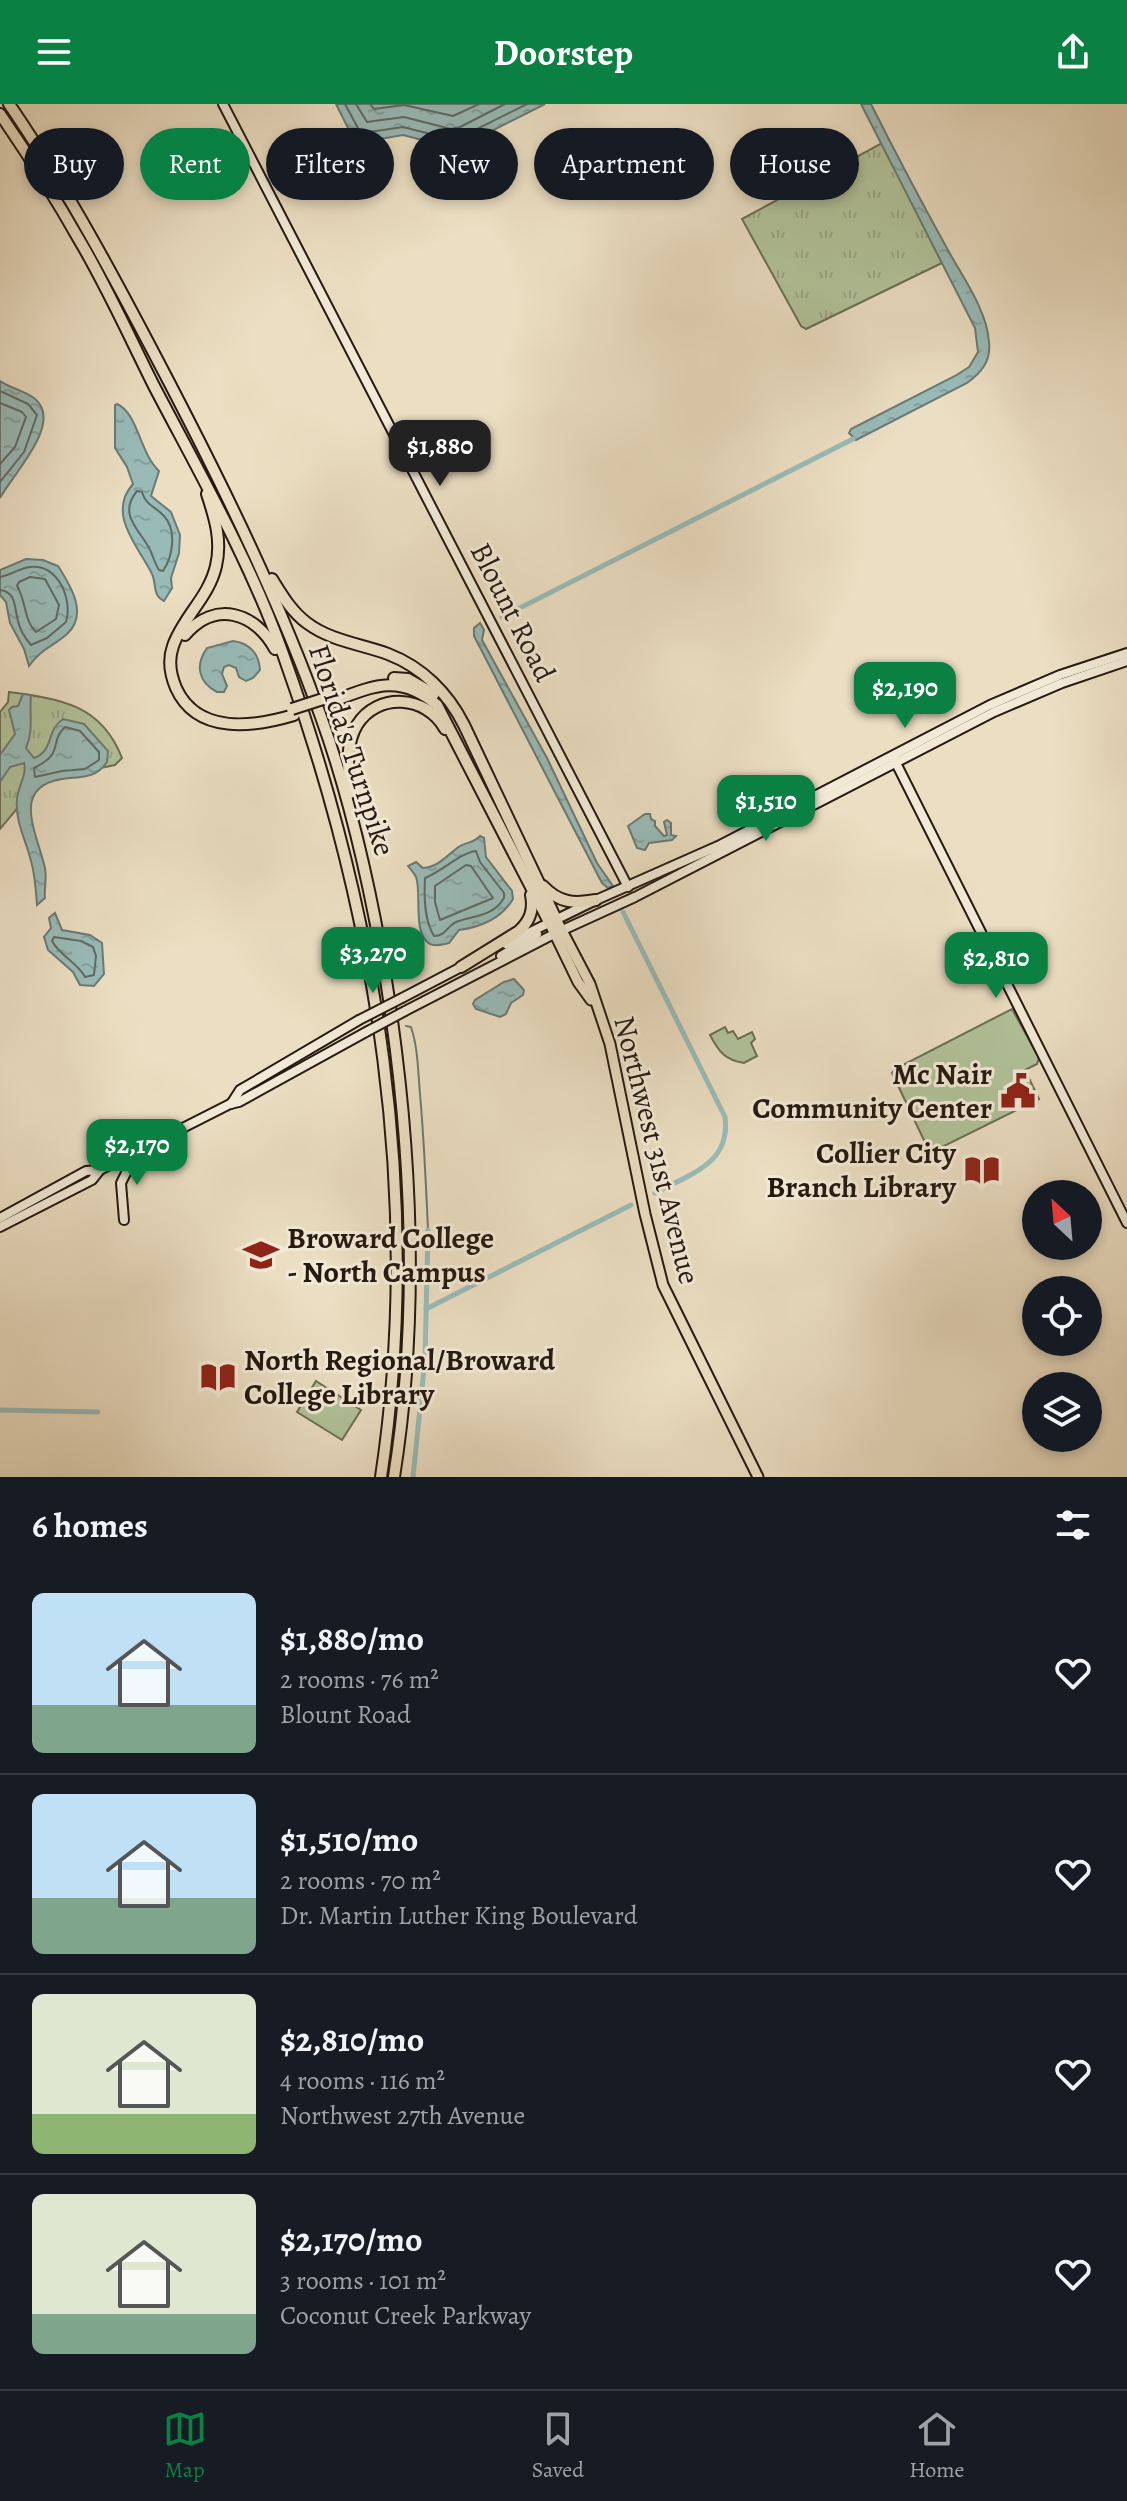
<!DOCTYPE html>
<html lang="en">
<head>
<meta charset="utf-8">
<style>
	:root { --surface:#171b24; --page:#20242c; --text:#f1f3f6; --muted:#9ea1a6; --line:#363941; --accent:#0b8043 }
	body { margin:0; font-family:Alegreya,serif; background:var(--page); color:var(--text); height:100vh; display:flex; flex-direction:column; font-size:30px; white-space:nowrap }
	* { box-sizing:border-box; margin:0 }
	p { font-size:26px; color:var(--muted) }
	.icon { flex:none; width:44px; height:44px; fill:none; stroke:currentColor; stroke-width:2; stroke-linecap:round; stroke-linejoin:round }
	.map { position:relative; height:1373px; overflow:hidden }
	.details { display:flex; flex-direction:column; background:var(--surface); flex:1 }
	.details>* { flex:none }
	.guide { position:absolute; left:24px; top:24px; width:1080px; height:72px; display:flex; gap:16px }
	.needle { width:52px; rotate:334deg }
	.fabs { position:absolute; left:1022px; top:1076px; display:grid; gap:16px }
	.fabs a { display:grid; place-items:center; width:80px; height:80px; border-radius:50%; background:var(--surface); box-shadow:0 4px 12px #0003; font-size:40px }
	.price { position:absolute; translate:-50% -68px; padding:0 18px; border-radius:16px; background:var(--accent); color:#fff; font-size:26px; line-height:52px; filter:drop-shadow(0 2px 4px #0008) }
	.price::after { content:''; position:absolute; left:50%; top:48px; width:24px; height:18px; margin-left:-12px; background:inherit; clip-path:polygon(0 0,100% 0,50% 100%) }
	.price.on { background:#222; color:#fff }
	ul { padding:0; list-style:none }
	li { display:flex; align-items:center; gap:24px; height:200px; padding:0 32px }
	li+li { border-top:2px solid var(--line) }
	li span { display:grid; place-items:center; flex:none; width:224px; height:160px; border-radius:12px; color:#555 }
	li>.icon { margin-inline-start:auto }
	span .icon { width:96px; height:96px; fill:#fffc; stroke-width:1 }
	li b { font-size:34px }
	h2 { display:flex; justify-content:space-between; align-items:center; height:96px; padding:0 32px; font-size:34px }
	.chip { padding:0 28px; border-radius:36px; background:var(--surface); box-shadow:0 4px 12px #0003; font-size:28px; line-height:72px }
	.chip.on { background:var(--accent); color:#fff }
	header { display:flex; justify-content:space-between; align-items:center; height:104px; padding:0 32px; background:var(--accent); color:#fff; font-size:36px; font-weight:600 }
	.tab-bar { display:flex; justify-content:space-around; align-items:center; height:112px; border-top:2px solid var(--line); background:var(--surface); font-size:22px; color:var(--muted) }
	.tab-bar a { display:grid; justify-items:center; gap:4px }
	.tab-bar .on { color:var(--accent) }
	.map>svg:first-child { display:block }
	.grass { fill:url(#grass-tufts); stroke:#6b6e55; stroke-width:2 }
	.park { fill:#b1c299; stroke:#6b6e55; stroke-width:2 }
	.water { fill:url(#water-ripples); stroke:#6b7a75; stroke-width:2 }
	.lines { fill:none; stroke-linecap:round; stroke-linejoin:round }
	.shore { stroke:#5f6a64; stroke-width:2 }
	.stream { stroke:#6b7a75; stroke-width:2 }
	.canal { stroke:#99bbb8; stroke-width:5 }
	.secondary-casing { stroke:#251911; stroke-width:12 }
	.primary-casing { stroke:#251911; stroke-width:13 }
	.highway-casing { stroke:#251911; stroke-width:14 }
	.secondary { stroke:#f2ead7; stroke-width:8 }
	.primary { stroke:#ebdec2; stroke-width:9 }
	.highway { stroke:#ebdec2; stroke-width:10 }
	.secondary-bridge-casing { stroke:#251911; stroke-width:12; stroke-linecap:butt }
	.highway-bridge-casing { stroke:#251911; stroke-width:14; stroke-linecap:butt }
	.secondary-bridge { stroke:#f2ead7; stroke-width:8 }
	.highway-bridge { stroke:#ebdec2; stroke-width:10 }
	.labels { text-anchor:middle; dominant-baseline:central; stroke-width:6; stroke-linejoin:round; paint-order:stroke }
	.street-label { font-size:30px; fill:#251911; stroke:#f2ead7 }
	.poi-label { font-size:30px; font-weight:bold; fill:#251911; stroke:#f2ead7; text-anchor:end }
</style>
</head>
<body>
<header><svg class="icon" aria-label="menu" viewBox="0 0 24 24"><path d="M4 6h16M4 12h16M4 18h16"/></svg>Doorstep<svg class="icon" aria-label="share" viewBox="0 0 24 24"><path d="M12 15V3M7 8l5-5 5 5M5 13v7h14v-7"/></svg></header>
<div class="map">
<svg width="1127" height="1373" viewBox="0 0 1127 1373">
	<defs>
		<pattern id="grass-tufts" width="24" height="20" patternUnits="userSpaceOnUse" patternTransform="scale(2)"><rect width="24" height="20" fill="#b1c299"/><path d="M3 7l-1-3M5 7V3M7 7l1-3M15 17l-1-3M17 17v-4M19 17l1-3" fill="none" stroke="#98a683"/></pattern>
		<pattern id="water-ripples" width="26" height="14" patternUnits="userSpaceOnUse" patternTransform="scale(2)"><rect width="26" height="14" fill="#99bbb8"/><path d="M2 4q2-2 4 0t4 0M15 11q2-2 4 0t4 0" fill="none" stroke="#84a09d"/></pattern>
	</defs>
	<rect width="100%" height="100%" fill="#ebdec2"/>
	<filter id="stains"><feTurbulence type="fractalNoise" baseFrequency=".0025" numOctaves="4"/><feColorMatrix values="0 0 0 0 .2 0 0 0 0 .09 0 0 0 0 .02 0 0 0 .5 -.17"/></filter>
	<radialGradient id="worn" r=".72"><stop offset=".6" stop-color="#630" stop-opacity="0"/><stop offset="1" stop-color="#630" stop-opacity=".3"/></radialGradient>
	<g class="grass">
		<polygon points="882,39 942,159 806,225 801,222 742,115"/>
		<path d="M9,588C60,595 101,600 122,654L115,661L41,676L0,725V608L8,598Z"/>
	</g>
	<g class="park">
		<polygon points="1012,905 1039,954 1037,960 1025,966 1039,995 930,1049 892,969 895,965"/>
		<path d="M725,923L728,929L733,927L738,935L752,928L755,935L751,939L757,952L744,959C725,956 719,948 710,931Z"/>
		<polygon points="316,1277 361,1306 342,1336 297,1308"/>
	</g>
	<g class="water">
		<polygon points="336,0 545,0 464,41 449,43 403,31 363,38 353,34"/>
		<path d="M861,0H871C896,50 922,99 949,148C964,175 987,207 989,238C991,257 982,268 967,279L856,336L849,329L851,325L955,272L969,263L978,248L975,224Z"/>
		<path d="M0,277C11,284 24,287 34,294C65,318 12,371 0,394Z"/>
		<path d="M117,300C138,309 140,350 159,367L151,392L171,408L180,431L179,449L171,474L172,484L164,497C152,491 157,481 152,470C139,443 106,410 133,380L127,363L115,344V301Z"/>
		<path d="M26,455L43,456L58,462C70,481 89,510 67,530C51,544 42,544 29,562L24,545L10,519L6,498L0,491V466Z"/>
		<polygon points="480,519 484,526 482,536 547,654 597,759 613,782 608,784 602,779 474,532 474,524"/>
		<path d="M233,537C249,539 259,549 260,566L253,574L246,577L239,573L236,564L229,561L224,563L222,570L227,582L224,588H217C198,578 195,561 207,544Z"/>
		<path d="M23,590L31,591C29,610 34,626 26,644L34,654C54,647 46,626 63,615L84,620L108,647L107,658C98,672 86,673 70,674C8,679 36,726 45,764C47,774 44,784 45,794L37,801C36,787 35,771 31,757C26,736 15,718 17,695C18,682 27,672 24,659L10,663L0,678V651L15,630L9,606L12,603L18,602Z"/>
		<polygon points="645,710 650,710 651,715 655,717 655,722 664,732 667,731 664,718 667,716 671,719 671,731 676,732 672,736 649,739 645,746 637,744 628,722"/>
		<path d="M480,732L484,734L486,753L512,787L513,795C501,815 481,823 459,826L449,839C444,840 435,843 430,840C412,831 422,787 416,773C414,769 411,766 408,762L416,758L423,764C437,763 446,753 457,744C464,738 473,740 480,732Z"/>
		<polygon points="55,809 62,826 90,831 102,839 104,870 94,882 80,881 73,868 48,846 44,833 51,824 49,814"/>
		<polygon points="514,875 524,886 523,891 511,899 506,910 500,913 476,905 473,900 475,896 504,878"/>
	</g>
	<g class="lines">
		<g class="shore">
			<polyline points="345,0 359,26 363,29 403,23 450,35 461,33 527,0"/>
			<polyline points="356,0 367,18 404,13 451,25 460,23 505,0"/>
			<polyline points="370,0 374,5 404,1 453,12 479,0"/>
			<polyline points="0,287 28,300 37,311 24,348 0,378"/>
			<polyline points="0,299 22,308 26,313 15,343 0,360"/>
			<path d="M137,387L142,388C146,402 155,402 164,412C177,426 173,452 163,467L159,466C155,460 154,455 151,448C143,428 116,412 137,387Z"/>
			<path d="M0,473C11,471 20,464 30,463C58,459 73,496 66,518L47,534L31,541C25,534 20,527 18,517C14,504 17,488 0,486"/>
			<path d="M30,473L45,475L59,501L56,515L36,528C24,517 26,496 17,482L19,478Z"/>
			<path d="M65,623L80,627L99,648V656L85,665L62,667L35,673L34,664C66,648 48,639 65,623Z"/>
			<path d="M476,747L480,758L504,789V794C493,813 474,811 456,818C446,823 446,832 434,832C424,816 424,793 425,774C443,767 460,749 476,747Z"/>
			<polygon points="466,761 471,762 493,794 440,816 435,798 435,782"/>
			<path d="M54,833L81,837L93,843L96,852L94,871L85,873C77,858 60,852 52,837Z"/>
		</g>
		<path class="stream" d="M406,922L411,923C418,944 418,967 420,990C424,1035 426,1080 428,1126"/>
		<g class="canal">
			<polyline points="502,513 853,335"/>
			<path d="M623,808L725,1013C731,1060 690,1070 655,1089"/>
			<polyline points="426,1205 631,1101"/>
			<polyline points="0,1306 98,1308"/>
			<polyline points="413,1373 425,1255 428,1126"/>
		</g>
		<g class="secondary-casing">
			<g id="secondary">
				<polyline points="223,0 628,783"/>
				<polyline points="894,655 1127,1119"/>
				<polyline points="506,840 596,796 718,742 990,601 1060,571 1127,549"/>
				<polyline points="501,852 537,830"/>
				<polyline points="402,894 465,861"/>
				<polyline points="405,907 554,830 635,793 994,608 1062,579 1127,557"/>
				<polyline points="231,1000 240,986 359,916"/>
				<polyline points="0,1114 86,1067 100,1066 230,1000 239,998 366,928"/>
				<polyline points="124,1116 121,1079 136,1049"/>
				<polyline points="0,1123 92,1076 100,1066"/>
			</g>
		</g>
		<g class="primary-casing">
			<g id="primary">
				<polyline points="556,815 590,880 610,940 645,1110 663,1181 758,1373"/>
				<polyline points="549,818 578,878 591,896"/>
			</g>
		</g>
		<g class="highway-casing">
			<g id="highway">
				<path d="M9,0C70,89 120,184 170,280C226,388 280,498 321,613C352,699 371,787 386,876C412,1040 420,1209 394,1373"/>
				<path d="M0,10C29,52 56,95 81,139C108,185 130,234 154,282C200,370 250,457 283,550C378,813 423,1095 381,1373"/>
				<path d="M207,390C215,414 222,437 216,462C209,493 183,513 173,542C168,556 170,570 176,584C197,631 254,623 294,611"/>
				<path d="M272,475C282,491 291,507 307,519C331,537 361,540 388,550C422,563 448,589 464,621L556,815"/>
				<path d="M185,531C215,496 255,508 275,545"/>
				<polyline points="394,574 408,575 434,590"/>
				<path d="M328,599C371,583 398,568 437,601L549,818"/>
				<path d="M350,689C348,667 345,641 357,621C377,588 427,591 445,625"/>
				<path d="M543,782C559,799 574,800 596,796"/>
				<path d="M461,863L519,827C530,817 534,806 531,791"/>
			</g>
		</g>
		<use href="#secondary" class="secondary"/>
		<use href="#primary" class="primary"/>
		<use href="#highway" class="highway"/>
		<g class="secondary-bridge-casing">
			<g id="secondary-bridge">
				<polyline points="359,916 402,894"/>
				<polyline points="366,928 405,907"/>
			</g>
		</g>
		<g class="highway-bridge-casing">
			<polyline id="highway-bridge" points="292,605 326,594"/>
		</g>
		<use href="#secondary-bridge" class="secondary-bridge"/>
		<use href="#highway-bridge" class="highway-bridge"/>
	</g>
	<defs>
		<g id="civic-bare" transform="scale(2.76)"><path d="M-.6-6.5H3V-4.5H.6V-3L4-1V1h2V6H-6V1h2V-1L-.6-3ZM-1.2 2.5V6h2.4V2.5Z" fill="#8f2418" stroke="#f2ead7" stroke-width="2.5" paint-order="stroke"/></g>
		<g id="library-bare" transform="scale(2.76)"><path d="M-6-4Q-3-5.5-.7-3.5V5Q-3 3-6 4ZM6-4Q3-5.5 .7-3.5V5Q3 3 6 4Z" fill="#8f2418" stroke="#f2ead7" stroke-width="2.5" paint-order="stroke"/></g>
		<g id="university-bare" transform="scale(2.76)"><path d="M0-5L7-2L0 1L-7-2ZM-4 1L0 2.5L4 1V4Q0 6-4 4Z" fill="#8f2418" stroke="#f2ead7" stroke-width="2.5" paint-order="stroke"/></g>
	</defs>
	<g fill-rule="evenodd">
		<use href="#civic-bare" x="1018" y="987"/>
		<use href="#library-bare" x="982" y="1066"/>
		<use href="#university-bare" x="261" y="1151"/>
		<use href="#library-bare" x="218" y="1273"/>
	</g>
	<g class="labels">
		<g class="street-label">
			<text transform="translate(513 508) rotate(63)">Blount Road</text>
			<text transform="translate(352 646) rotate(72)">Florida's Turnpike</text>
			<text transform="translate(657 1046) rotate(76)">Northwest 31st Avenue</text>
		</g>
		<g class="poi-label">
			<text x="992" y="970">Mc Nair<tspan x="992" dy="34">Community Center</tspan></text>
			<text x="956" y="1049">Collier City<tspan x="956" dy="34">Branch Library</tspan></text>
			<text x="287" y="1134" text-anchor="start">Broward College<tspan x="287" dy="34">- North Campus</tspan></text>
			<text x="244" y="1256" text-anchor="start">North Regional/Broward<tspan x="244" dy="34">College Library</tspan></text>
		</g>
	</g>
	<rect width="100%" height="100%" filter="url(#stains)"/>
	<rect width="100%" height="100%" fill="url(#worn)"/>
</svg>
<div class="fabs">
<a><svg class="needle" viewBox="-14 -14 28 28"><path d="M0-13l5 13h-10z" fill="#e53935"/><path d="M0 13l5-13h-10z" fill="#9ea1a6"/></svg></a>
<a><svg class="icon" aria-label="locate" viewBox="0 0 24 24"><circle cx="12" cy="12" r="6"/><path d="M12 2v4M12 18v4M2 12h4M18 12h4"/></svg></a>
<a><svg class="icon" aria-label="layers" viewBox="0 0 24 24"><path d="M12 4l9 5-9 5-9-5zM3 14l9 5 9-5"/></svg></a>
</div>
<b class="price on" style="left:440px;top:384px">$1,880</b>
<b class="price" style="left:905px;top:626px">$2,190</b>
<b class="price" style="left:766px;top:739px">$1,510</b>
<b class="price" style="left:373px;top:891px">$3,270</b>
<b class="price" style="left:996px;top:896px">$2,810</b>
<b class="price" style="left:137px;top:1083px">$2,170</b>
<div class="guide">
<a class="chip">Buy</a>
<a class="chip on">Rent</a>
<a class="chip">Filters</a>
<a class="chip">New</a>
<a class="chip">Apartment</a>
<a class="chip">House</a>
</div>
</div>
<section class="details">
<h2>6 homes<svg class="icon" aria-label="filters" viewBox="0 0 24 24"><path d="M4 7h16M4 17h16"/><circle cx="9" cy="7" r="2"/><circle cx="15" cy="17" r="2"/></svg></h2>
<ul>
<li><span style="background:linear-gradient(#bfe0f5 70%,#7fa58c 0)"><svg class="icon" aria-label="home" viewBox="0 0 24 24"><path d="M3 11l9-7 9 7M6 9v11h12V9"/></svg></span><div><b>$1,880/mo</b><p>2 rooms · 76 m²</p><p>Blount Road</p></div><svg class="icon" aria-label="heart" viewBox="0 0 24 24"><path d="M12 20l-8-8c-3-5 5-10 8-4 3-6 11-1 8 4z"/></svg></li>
<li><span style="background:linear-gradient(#bfe0f5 65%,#7fa58c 0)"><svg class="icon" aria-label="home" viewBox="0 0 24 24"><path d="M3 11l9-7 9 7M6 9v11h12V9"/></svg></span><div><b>$1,510/mo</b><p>2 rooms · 70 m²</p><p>Dr. Martin Luther King Boulevard</p></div><svg class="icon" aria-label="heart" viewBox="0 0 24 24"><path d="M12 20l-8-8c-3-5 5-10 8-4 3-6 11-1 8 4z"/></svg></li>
<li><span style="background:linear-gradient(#dfe7d0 75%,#8fb573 0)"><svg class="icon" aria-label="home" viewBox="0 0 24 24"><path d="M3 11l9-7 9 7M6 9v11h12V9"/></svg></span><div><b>$2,810/mo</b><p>4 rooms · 116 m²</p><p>Northwest 27th Avenue</p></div><svg class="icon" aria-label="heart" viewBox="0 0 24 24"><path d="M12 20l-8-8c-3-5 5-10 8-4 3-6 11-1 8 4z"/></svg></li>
<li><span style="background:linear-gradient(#dfe7d0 75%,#7fa58c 0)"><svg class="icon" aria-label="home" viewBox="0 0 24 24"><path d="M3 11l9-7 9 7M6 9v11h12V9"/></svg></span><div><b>$2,170/mo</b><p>3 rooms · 101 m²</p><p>Coconut Creek Parkway</p></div><svg class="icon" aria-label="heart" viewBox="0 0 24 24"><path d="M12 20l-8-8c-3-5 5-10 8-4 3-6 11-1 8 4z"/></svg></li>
</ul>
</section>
<nav class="tab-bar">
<a class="on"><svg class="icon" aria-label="map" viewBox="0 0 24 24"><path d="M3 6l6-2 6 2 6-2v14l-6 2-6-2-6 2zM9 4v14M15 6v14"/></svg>Map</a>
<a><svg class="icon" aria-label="saved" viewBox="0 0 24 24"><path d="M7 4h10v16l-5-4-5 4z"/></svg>Saved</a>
<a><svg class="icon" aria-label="home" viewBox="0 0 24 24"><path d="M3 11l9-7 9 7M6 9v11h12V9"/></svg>Home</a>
</nav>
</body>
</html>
